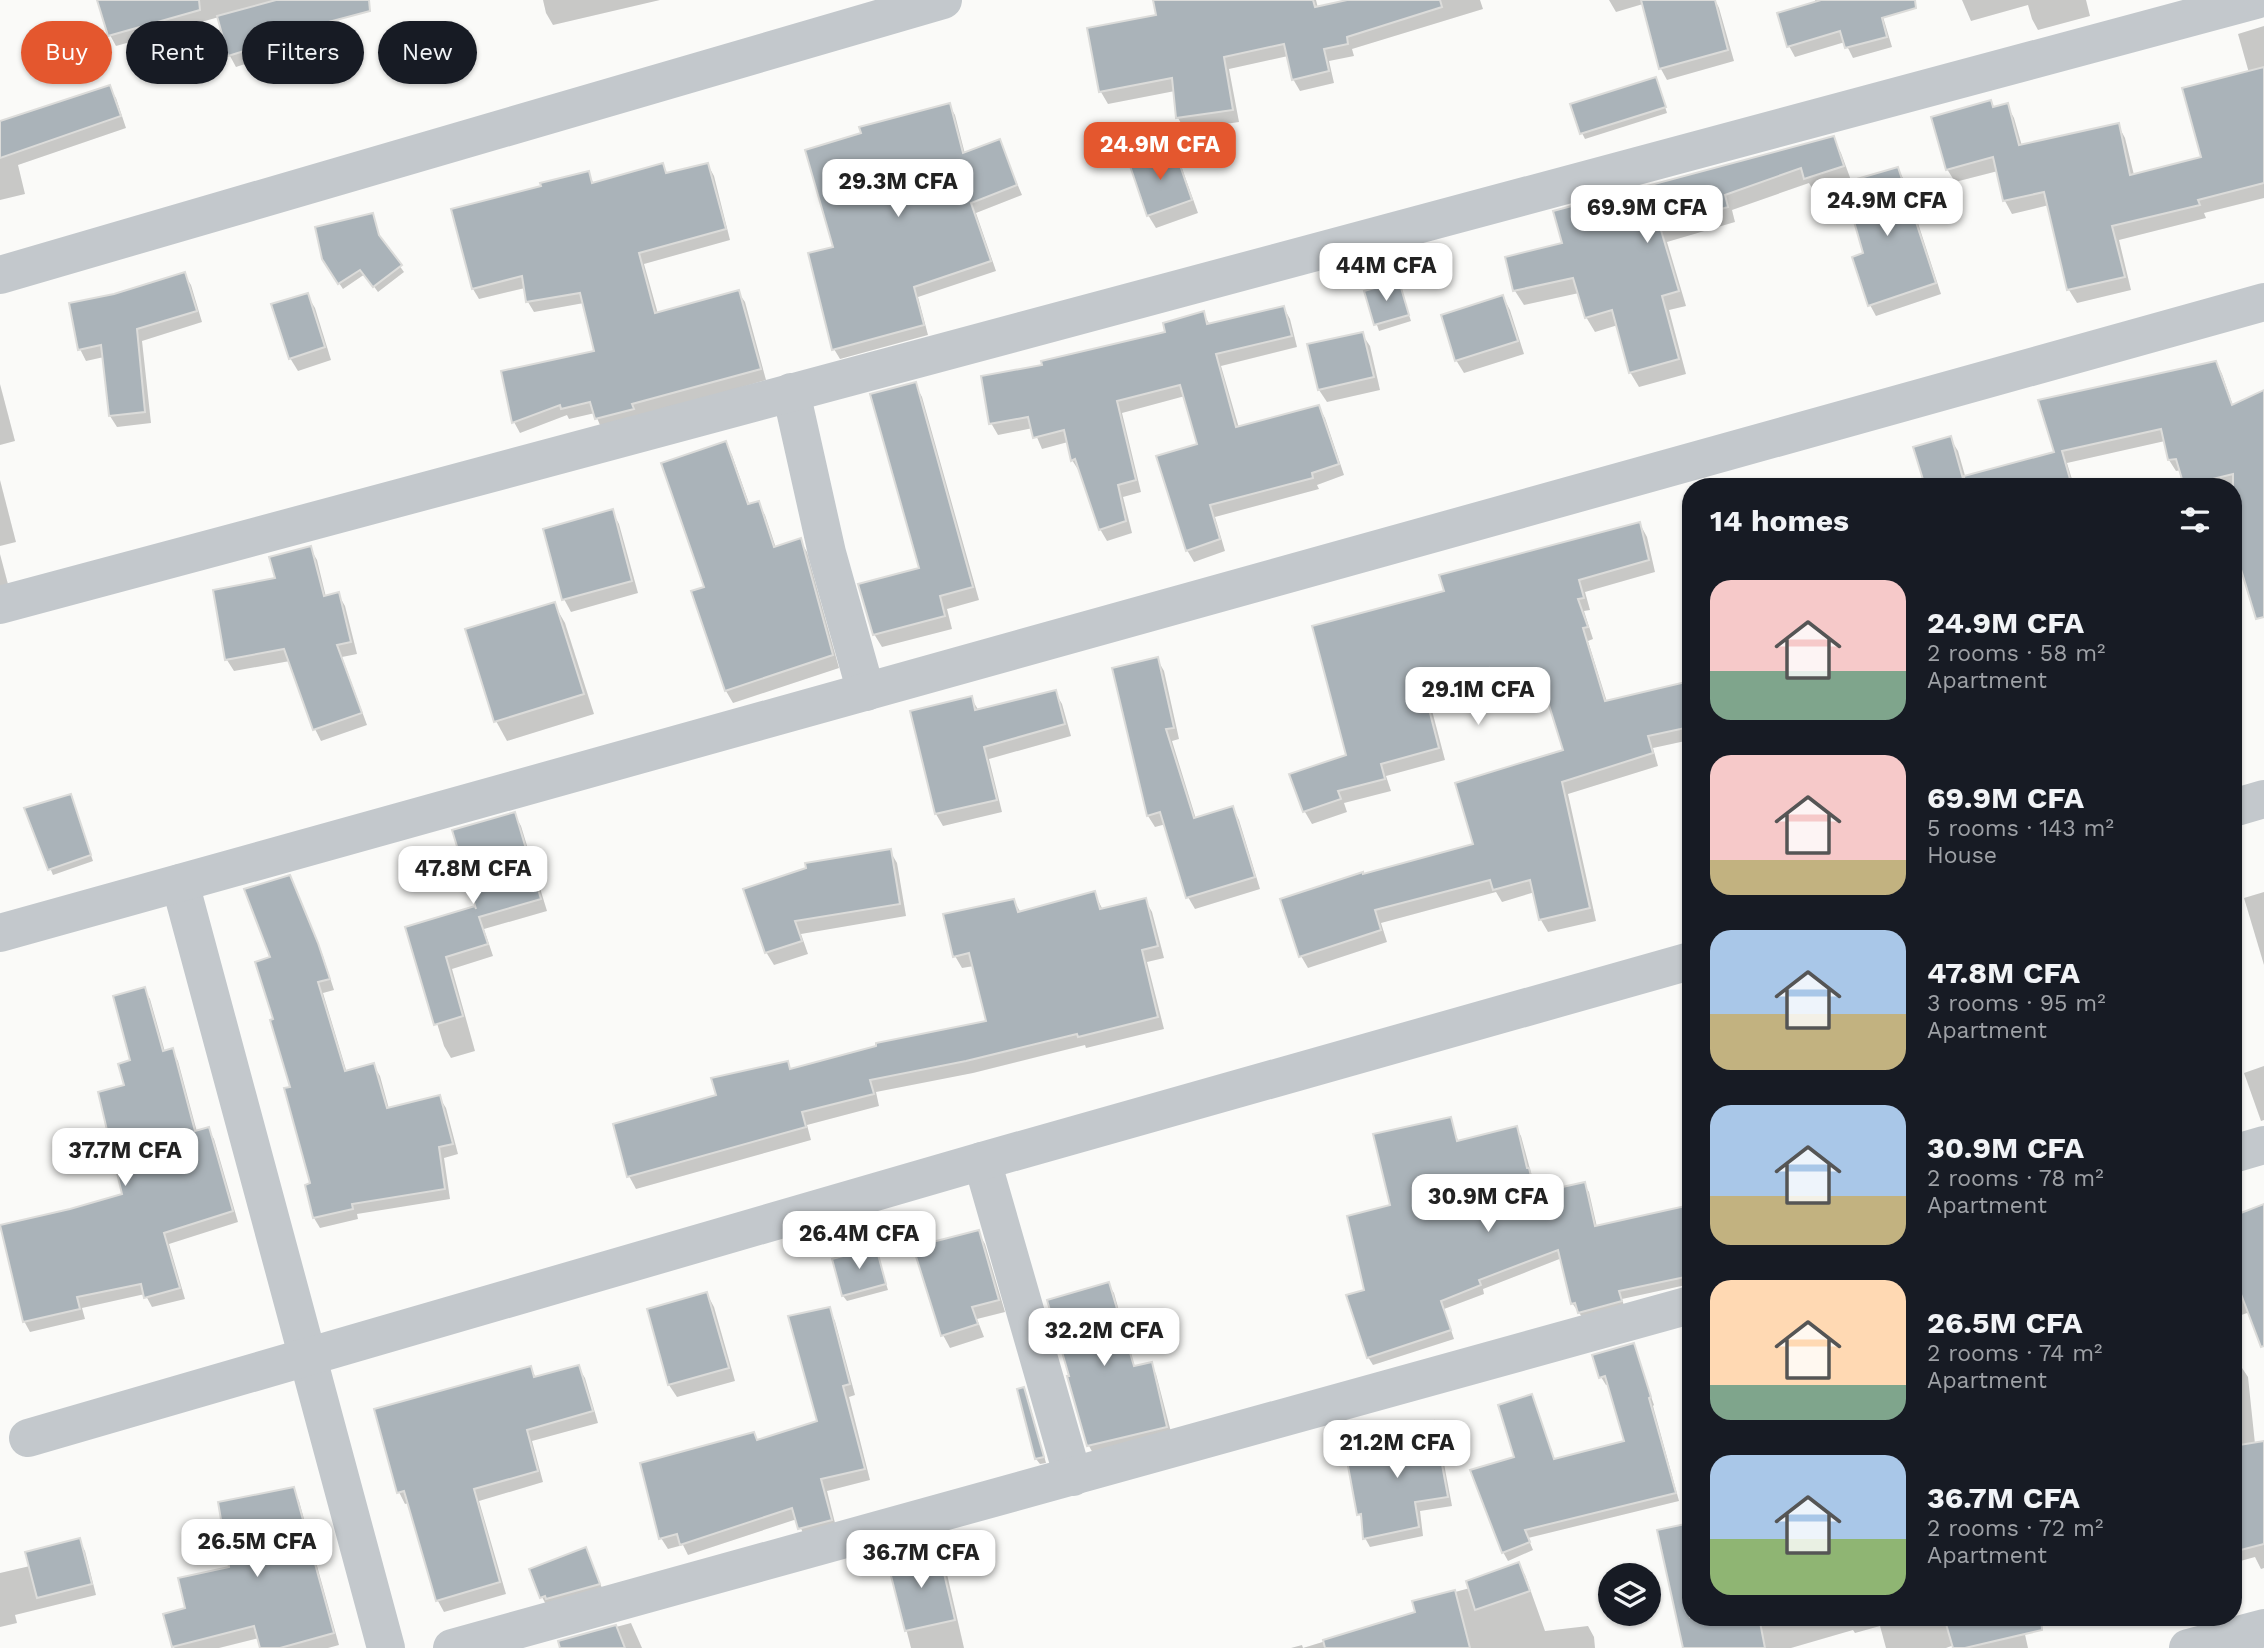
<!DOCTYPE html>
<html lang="en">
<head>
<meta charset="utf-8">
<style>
	:root { --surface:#171b24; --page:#242831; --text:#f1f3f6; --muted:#9ea1a6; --accent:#e4572e }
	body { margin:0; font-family:"Work Sans",sans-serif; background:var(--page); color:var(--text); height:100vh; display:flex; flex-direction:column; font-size:26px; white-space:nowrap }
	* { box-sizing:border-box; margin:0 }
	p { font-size:23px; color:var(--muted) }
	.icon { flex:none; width:38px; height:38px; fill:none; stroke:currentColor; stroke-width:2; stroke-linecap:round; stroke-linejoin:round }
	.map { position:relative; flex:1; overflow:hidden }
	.drawer { position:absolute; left:1682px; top:478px; width:560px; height:1148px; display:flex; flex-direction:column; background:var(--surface); border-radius:28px; box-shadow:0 2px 5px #0004 }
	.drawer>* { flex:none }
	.banner { position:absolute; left:21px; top:21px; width:665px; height:63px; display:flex; gap:14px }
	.controls { position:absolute; left:1598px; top:1563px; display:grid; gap:14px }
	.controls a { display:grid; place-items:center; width:63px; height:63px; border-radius:50%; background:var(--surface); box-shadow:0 2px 5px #0004; font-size:35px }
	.price { position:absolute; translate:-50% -60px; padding:0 16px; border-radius:14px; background:#fff; color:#222; font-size:23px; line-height:46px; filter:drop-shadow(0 2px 4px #0008) }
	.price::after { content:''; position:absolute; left:50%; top:42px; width:21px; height:16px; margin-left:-10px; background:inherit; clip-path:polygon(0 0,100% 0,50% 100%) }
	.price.selected { background:var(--accent); color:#fff }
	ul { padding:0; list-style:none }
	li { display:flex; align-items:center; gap:21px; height:175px; padding:0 28px }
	li span { display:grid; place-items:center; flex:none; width:196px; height:140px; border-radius:21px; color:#555 }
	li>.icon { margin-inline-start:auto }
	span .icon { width:84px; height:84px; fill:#fffc; stroke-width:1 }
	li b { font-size:30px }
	h2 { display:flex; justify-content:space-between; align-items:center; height:84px; padding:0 28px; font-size:30px }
	.tag { padding:0 24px; border-radius:32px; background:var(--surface); box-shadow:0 2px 5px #0004; font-size:24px; line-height:63px }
	.tag.selected { background:var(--accent); color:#fff }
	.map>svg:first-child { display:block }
	.shadow { fill:#0003 }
	.building { fill:#aab3b9; stroke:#dcdcda; stroke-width:2 }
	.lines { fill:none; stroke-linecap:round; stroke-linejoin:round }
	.minor { stroke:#c3c8cc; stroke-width:38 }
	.tertiary { stroke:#c3c8cc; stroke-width:38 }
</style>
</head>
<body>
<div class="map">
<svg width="2264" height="1648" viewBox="0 0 2264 1648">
	<rect width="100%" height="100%" fill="#fafaf8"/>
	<g class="shadow">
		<polygon points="100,0 323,0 331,34 270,50 272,55 236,67 230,56 219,17 116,46 110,35"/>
		<polygon points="543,0 660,0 553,25 546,13"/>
		<polygon points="1173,0 1316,0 1318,8 1356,0 1480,0 1483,9 1352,49 1354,56 1329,61 1334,83 1300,91 1293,79 1288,56 1229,69 1239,122 1185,130 1178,118 1175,91 1108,104 1101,92 1089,29 1158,16"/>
		<polygon points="1609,0 1715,0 1719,8 1734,61 1667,80 1661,69 1643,4 1616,12"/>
		<polygon points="1815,0 1878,0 1892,47 1853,58 1845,42 1795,57 1789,46 1816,4"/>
		<polygon points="1962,0 2086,0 2090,16 2038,30 2032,19 2028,5 1971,21"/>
		<polygon points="2264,26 2264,198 2204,213 2206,218 2119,240 2131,290 2077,303 2069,290 2049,205 2012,214 2005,201 1998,171 1955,182 1947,169 1991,102 1994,109 2007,105 2014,118 2022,146 2118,125 2125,138 2134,175 2203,158 2249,73 2238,34"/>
		<polygon points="1656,79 1667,113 1585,139 1582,133"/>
		<polygon points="109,87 116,98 126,128 18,165 25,194 0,200 0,123"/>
		<polygon points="949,105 955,115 965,154 999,141 1022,195 976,213 996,271 918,297 928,335 840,359 834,349 835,248"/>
		<polygon points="1833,138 1841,153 1852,183 1898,169 1904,180 1941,294 1876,316 1870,305 1854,258 1865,254 1845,183 1815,193 1809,183 1732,210 1735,222 1667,242 1686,306 1669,310 1686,374 1639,387 1630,372 1618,325 1595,332 1586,317 1579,293 1524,305 1515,291 1507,258 1564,244"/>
		<polygon points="1173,150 1180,163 1198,213 1156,228 1148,215"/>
		<polygon points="662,165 668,175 708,165 714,176 730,240 644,264 658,314 738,292 745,302 766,380 602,430 595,413 569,419 567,415 520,433 514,422 503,372 596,353 584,303 534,312 528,302 525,288 479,299 473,289 543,187 588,173 594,184"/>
		<polygon points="373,215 381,240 404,272 378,292 365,274 343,289 327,265"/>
		<polygon points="184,274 191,285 202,322 142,341 151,423 117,427 110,416 104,357 86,361 80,349 115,296"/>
		<polygon points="1398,283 1411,321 1379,331 1366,292"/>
		<polygon points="307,295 315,308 331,360 298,371 290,358"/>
		<polygon points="1503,297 1510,310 1524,354 1464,373 1456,360"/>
		<polygon points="1284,308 1290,319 1297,347 1221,366 1239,428 1319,407 1325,418 1344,475 1317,485 1319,489 1215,517 1225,551 1194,562 1187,550 1199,445 1185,396 1122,413 1141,492 1123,497 1132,533 1107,541 1100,529 1081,471 1079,471 1072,460 1068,442 1042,449 1033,428 998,435 991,423 1044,367 1168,334 1203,313 1210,325"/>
		<polygon points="1362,334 1370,346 1380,390 1327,402 1319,390"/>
		<polygon points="2216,362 2222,374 2233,406 2264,392 2264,597 2233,537 2233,486 2185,486 2181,470 2176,471 2169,460 2165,441 2067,463 2074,486 2011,486 2006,467 2056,453"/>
		<polygon points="0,384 15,441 0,445"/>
		<polygon points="915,384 922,397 979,600 947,609 952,629 882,647 874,634 921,569"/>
		<polygon points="1950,438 1958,451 1968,486 1926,486 1915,448"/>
		<polygon points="726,443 732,455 750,506 758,503 765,515 776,548 800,540 807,552 839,668 733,703 726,691 694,592 706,588"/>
		<polygon points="0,480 16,542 0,546"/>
		<polygon points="612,511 619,524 638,593 571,612 564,599"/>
		<polygon points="1640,524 1647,537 1655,572 1585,592 1590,610 1584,611 1593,639 1588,641 1607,702 1690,683 1690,740 1653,748 1658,766 1568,794 1596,921 1548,932 1541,920 1535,892 1502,902 1496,892 1381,923 1387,942 1308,968 1301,956 1363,876 1476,845 1565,751 1547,695 1503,704 1496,692 1494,681 1429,699 1445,760 1386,776 1391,791 1344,803 1347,812 1312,824 1305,812 1292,775 1349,756 1446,592"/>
		<polygon points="310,548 317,560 326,597 338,594 345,606 357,654 342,657 367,725 321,741 315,729 290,661 234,671 227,660 277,580"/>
		<polygon points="0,554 9,588 0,591"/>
		<polygon points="554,604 565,623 594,714 507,741 496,721 467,631"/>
		<polygon points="1157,659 1164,671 1179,739 1172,741 1196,819 1233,808 1239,820 1260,889 1195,909 1188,897 1166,824 1155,827 1148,816 1114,669"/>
		<polygon points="1055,692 1062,704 1071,736 989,759 1002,812 943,826 936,814 912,713 971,698 979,711"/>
		<polygon points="73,802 93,861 53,875 26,809"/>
		<polygon points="514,814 521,826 547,911 484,929 493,956 452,969 475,1051 451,1058 444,1046 408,929 479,914"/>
		<polygon points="890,851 897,863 906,916 801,934 808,954 774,965 766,952 808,869"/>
		<polygon points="290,877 323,956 334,990 323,993 347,1073 374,1066 380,1076 389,1109 439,1097 446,1108 458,1154 444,1158 450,1199 357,1214 358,1219 320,1228 314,1218 307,1186 312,1185 275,1020 273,958"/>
		<polygon points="2264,892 2264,965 2244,898"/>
		<polygon points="1094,893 1103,910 1145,900 1152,912 1164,958 1147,962 1164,1029 1086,1048 1085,1045 973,1073 876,1092 879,1106 807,1125 811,1140 636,1189 629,1176 718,1096 787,1063 791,1070 988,1022 974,966 962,968 955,956 1014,901 1021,913"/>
		<polygon points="144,989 150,999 165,1052 172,1050 178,1061 197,1132 208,1129 214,1139 238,1222 169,1244 185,1299 152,1307 145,1294 82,1308 85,1319 30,1332 24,1321 70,1211 125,1195 126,1086"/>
		<polygon points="2264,1066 2264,1120 2261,1121 2244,1073"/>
		<polygon points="1450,1119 1459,1143 1516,1128 1521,1136 1537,1195 1584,1184 1589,1192 1597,1227 1672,1220 1686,1285 1622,1299 1625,1309 1585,1321 1572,1303 1562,1258 1483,1289 1484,1294 1444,1309 1454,1339 1373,1365 1368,1357 1366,1291 1393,1207"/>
		<polygon points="2264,1206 2264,1307 2233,1318 2233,1218"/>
		<polygon points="978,1232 985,1244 1005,1312 977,1319 984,1337 950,1348 943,1335"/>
		<polygon points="875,1249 888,1290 847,1301 843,1296"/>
		<polygon points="1108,1284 1114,1293 1135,1368 1151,1364 1156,1374 1172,1436 1094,1455 1089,1446 1069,1378"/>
		<polygon points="707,1294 714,1307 735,1381 677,1397 669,1385 649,1310"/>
		<polygon points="829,1309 835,1321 855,1395 849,1397 870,1480 827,1491 837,1531 806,1540 797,1519 688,1555 683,1545 668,1549 661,1538 758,1442 819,1422"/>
		<polygon points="1633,1345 1654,1405 1653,1406 1679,1501 1528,1538 1533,1550 1508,1561 1503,1552 1516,1459 1532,1396 1555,1460 1626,1442 1609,1384 1606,1385 1601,1377"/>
		<polygon points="578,1367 585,1378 598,1423 532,1441 543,1482 479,1501 506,1594 444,1612 438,1601 409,1503 405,1504 399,1492 531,1368 536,1378"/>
		<polygon points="2242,1368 2248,1377 2255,1444 2264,1443 2264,1568 2261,1569 2255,1557 2233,1563 2233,1371"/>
		<polygon points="1024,1389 1027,1395 1046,1463 1040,1464 1036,1459"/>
		<polygon points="1433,1423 1438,1432 1452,1506 1420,1511 1423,1536 1370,1547 1365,1538 1364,1522 1359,1514 1398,1447"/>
		<polygon points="293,1489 299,1501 339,1645 328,1648 262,1648 259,1638 219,1648 174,1648 187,1609 231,1568"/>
		<polygon points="1690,1525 1690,1617 2059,1617 2060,1621 2024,1630 2028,1648 1955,1648 1954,1645 1946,1648 1886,1648 1880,1626 1855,1633 1853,1630 1791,1648 1685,1648 1659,1532"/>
		<polygon points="79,1540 85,1551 96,1595 15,1615 17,1623 0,1627 0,1573 30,1566"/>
		<polygon points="585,1550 606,1597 549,1610 542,1597"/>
		<polygon points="937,1550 944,1561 964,1648 911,1648 889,1561"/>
		<polygon points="1519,1564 1525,1575 1545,1631 1588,1626 1594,1637 1595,1648 1291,1648 1302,1645 1303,1648 1417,1613 1414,1603 1470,1588"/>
		<polygon points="631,1623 642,1648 562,1648 560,1642"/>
	</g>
	<g class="building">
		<polygon points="97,0 199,0 200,10 108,36"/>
		<polygon points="276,0 369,0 370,11 265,39 267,44 228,56 217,16"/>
		<polygon points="1153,0 1313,0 1315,7 1347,0 1440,0 1442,7 1347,37 1348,44 1324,49 1329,71 1292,80 1284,44 1224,57 1233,110 1176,118 1172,78 1099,92 1087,28 1156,15"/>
		<polygon points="1641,0 1715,0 1728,50 1659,69"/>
		<polygon points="1821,0 1915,0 1916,8 1882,18 1887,37 1845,48 1840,31 1787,47 1777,13"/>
		<polygon points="2264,67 2264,183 2198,200 2200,205 2112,226 2125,277 2067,290 2044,192 2003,201 1993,157 1946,170 1931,117 1991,100 1993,107 2008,103 2019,145 2119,123 2130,175 2201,157 2182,88"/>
		<polygon points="1656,77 1666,107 1580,134 1570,104"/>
		<polygon points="110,85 121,116 0,158 0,121"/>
		<polygon points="950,103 963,153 1000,139 1017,185 971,203 991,261 914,287 924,325 832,350 808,253 833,247 805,150 861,133 859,127"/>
		<polygon points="1834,136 1844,166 1804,179 1801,168 1725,195 1728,207 1660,227 1679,291 1662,296 1679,359 1629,373 1612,310 1585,318 1573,278 1513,291 1505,257 1562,243 1553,211"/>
		<polygon points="1174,148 1192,200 1147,216 1129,163"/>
		<polygon points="663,163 666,173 708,163 726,229 639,253 655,313 739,290 761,369 632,404 634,409 595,419 590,402 561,409 560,405 512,423 501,371 594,351 580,293 526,302 522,276 472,289 451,209 541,186 540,183 589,171 592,183"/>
		<polygon points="1898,167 1936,283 1868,306 1852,257 1863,253 1843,183"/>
		<polygon points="373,213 379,235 402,265 373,287 360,270 338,284 322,259 315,227"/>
		<polygon points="185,272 197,311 137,329 145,412 109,416 101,345 78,350 69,303 114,294"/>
		<polygon points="1399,281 1409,315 1374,325 1364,291"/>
		<polygon points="308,293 325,347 289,359 271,304"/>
		<polygon points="1503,295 1518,341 1455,361 1441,315"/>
		<polygon points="1284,306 1292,336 1216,354 1236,427 1319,405 1339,464 1312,473 1313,478 1210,505 1220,539 1186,551 1156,456 1197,444 1180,385 1117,401 1136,480 1118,485 1126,521 1099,530 1075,459 1071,461 1064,430 1033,438 1028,417 989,424 981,376 1042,365 1041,361 1165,332 1163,323 1204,311 1207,324"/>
		<polygon points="1363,332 1374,377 1318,390 1307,344"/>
		<polygon points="2216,361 2232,405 2264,390 2264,617 2256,619 2233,543 2233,474 2184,486 2176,459 2168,460 2161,429 2062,451 2072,486 1965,486 1964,476 2054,452 2038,400"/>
		<polygon points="916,382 973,587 940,596 945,616 873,635 858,584 919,568 870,394"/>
		<polygon points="1951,436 1965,486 1925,486 1913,447"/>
		<polygon points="726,441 748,504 759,501 774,547 801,538 833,655 725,691 691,591 704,587 661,463"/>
		<polygon points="613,509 632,581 562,600 543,529"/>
		<polygon points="1640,522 1649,560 1579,580 1584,598 1578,599 1588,627 1583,628 1605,701 1690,681 1690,727 1648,736 1653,753 1562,782 1590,908 1539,920 1530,880 1493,890 1490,880 1375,910 1381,930 1299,957 1280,899 1363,872 1363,874 1473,844 1455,783 1563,750 1542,683 1494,693 1489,668 1423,686 1439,748 1381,764 1385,779 1338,791 1341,799 1303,812 1289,774 1346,755 1312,626 1444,591 1439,575"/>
		<polygon points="311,546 324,596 339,592 351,642 337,645 362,713 313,730 284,649 225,660 213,590 275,578 269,557"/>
		<polygon points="555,602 584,694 494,722 465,629"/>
		<polygon points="1158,657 1174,728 1166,729 1194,818 1233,806 1255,877 1186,898 1160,812 1147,816 1112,668"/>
		<polygon points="1056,690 1065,724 984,747 997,800 935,814 910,711 972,696 975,710"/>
		<polygon points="71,794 91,855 48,870 24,808"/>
		<polygon points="515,812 541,899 479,917 488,944 446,957 463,1016 434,1025 405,927 475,906 476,909 452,830"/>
		<polygon points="891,849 900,904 795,921 802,941 765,953 743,889 806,868 805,863"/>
		<polygon points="290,875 318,943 330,979 318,982 345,1071 374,1063 387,1108 440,1095 453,1144 439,1147 445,1189 352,1204 353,1209 313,1218 305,1185 310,1183 284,1088 290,1087 270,1020 273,1019 255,962 270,957 244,889"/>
		<polygon points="1095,891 1100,909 1146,898 1158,946 1142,950 1158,1017 1078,1037 1077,1034 966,1061 870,1080 874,1094 802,1112 806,1127 627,1177 613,1124 716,1095 711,1078 788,1061 790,1069 876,1046 876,1043 986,1021 969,953 953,957 943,914 1014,899 1018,912"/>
		<polygon points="145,987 163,1051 173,1048 195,1131 209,1127 233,1211 164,1233 180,1288 144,1298 141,1284 77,1297 80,1309 23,1322 0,1225 70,1209 122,1194 98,1092 124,1085 118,1064 130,1060 113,996"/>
		<polygon points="1451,1117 1457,1141 1517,1126 1527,1168 1529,1168 1535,1193 1585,1182 1595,1226 1690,1205 1690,1276 1619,1291 1622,1301 1578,1313 1575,1303 1571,1304 1558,1250 1479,1280 1481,1285 1441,1301 1451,1330 1367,1358 1346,1295 1364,1290 1347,1216 1390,1205 1373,1134"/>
		<polygon points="2264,1204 2264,1346 2261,1347 2233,1273 2233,1216"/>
		<polygon points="979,1230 999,1300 972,1307 978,1324 941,1336 913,1247"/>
		<polygon points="876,1247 886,1284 842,1296 832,1259"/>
		<polygon points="1109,1282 1134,1366 1152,1362 1167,1427 1087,1446 1067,1376 1069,1376 1047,1300"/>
		<polygon points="707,1292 729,1368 668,1385 647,1309"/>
		<polygon points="830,1307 850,1384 843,1386 865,1469 821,1479 832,1520 798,1529 792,1508 680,1545 677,1534 659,1539 640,1463 754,1432 757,1440 817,1421 788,1316"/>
		<polygon points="1634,1343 1651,1397 1649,1398 1676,1493 1525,1530 1530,1542 1502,1553 1470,1470 1514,1457 1498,1405 1532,1394 1554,1459 1624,1441 1605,1376 1599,1378 1592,1355"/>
		<polygon points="579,1365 593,1411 527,1430 538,1471 474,1489 500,1582 436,1601 404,1491 397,1493 374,1409 531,1366 534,1377"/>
		<polygon points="1024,1387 1044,1457 1035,1459 1017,1389"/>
		<polygon points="1434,1421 1448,1497 1415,1502 1419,1527 1363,1539 1361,1514 1357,1515 1346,1455 1396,1446 1392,1429"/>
		<polygon points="2264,1441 2264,1544 2233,1552 2233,1446"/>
		<polygon points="294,1487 334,1633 280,1648 260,1648 254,1626 172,1647 163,1614 185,1608 178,1578 229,1567 218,1502"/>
		<polygon points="1690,1523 1690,1617 1759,1617 1765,1648 1683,1648 1657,1530"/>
		<polygon points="80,1538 92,1584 37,1598 25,1552"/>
		<polygon points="586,1547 600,1584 546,1599 545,1596 540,1598 529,1569"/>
		<polygon points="938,1548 955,1620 905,1631 887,1560"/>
		<polygon points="1519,1562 1530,1591 1475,1610 1466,1581"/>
		<polygon points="1455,1590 1470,1648 1325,1648 1323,1640 1415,1612 1412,1601"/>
		<polygon points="1944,1617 2041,1617 2042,1630 1965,1648 1953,1648"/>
		<polygon points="616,1625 625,1648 560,1648 558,1641"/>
	</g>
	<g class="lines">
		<g class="minor">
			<polyline points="0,275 943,0"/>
			<polyline points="791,392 827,553 866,692"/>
			<polyline points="0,605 2256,0"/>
			<polyline points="2233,808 2264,799"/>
			<polyline points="180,883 386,1648"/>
			<polyline points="0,933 2264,302"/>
			<polyline points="2233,1154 2264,1145"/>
			<polyline points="982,1161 1073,1477"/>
			<polyline points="28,1438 982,1161 1690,961"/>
			<polyline points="452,1648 1690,1305"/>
		</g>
		<polyline class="tertiary" points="2188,1648 2264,1628"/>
	</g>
</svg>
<div class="controls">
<a><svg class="icon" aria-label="layers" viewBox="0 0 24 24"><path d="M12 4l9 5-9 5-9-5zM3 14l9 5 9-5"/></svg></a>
</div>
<b class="price selected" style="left:1160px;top:182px">24.9M CFA</b>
<b class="price" style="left:898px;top:219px">29.3M CFA</b>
<b class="price" style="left:1887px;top:238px">24.9M CFA</b>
<b class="price" style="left:1647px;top:245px">69.9M CFA</b>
<b class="price" style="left:1386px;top:303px">44M CFA</b>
<b class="price" style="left:1478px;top:727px">29.1M CFA</b>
<b class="price" style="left:473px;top:906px">47.8M CFA</b>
<b class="price" style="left:125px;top:1188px">37.7M CFA</b>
<b class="price" style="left:1488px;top:1234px">30.9M CFA</b>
<b class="price" style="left:859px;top:1271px">26.4M CFA</b>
<b class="price" style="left:1104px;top:1368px">32.2M CFA</b>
<b class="price" style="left:1397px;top:1480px">21.2M CFA</b>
<b class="price" style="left:257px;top:1579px">26.5M CFA</b>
<b class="price" style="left:921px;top:1590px">36.7M CFA</b>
<div class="banner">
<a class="tag selected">Buy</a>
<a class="tag">Rent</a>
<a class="tag">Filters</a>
<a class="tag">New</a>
</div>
<section class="drawer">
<h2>14 homes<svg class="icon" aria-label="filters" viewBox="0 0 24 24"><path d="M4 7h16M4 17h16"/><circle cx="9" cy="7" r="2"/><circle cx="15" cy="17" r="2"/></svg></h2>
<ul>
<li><span style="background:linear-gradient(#f6c9c9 65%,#7fa58c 0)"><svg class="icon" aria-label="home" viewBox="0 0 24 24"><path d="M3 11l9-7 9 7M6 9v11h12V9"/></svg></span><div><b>24.9M CFA</b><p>2 rooms · 58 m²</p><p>Apartment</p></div></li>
<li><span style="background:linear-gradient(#f6c9c9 75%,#c2b280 0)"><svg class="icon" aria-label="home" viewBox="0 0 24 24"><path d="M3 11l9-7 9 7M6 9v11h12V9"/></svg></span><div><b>69.9M CFA</b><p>5 rooms · 143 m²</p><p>House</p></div></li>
<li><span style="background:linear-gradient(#a9c7e8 60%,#c2b280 0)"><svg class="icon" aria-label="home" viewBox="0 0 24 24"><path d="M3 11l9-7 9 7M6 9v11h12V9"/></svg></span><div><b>47.8M CFA</b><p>3 rooms · 95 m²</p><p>Apartment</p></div></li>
<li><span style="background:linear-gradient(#a9c7e8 65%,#c2b280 0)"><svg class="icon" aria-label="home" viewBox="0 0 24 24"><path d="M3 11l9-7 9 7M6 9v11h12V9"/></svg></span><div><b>30.9M CFA</b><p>2 rooms · 78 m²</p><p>Apartment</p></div></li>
<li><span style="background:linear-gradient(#ffd9b3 75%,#7fa58c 0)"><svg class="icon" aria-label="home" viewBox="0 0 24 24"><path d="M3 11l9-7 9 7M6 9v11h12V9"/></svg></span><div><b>26.5M CFA</b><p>2 rooms · 74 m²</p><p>Apartment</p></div></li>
<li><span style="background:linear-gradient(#a9c7e8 60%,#8fb573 0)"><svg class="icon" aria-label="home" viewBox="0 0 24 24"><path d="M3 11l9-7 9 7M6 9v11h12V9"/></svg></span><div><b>36.7M CFA</b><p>2 rooms · 72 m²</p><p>Apartment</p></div></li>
</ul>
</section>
</div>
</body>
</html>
